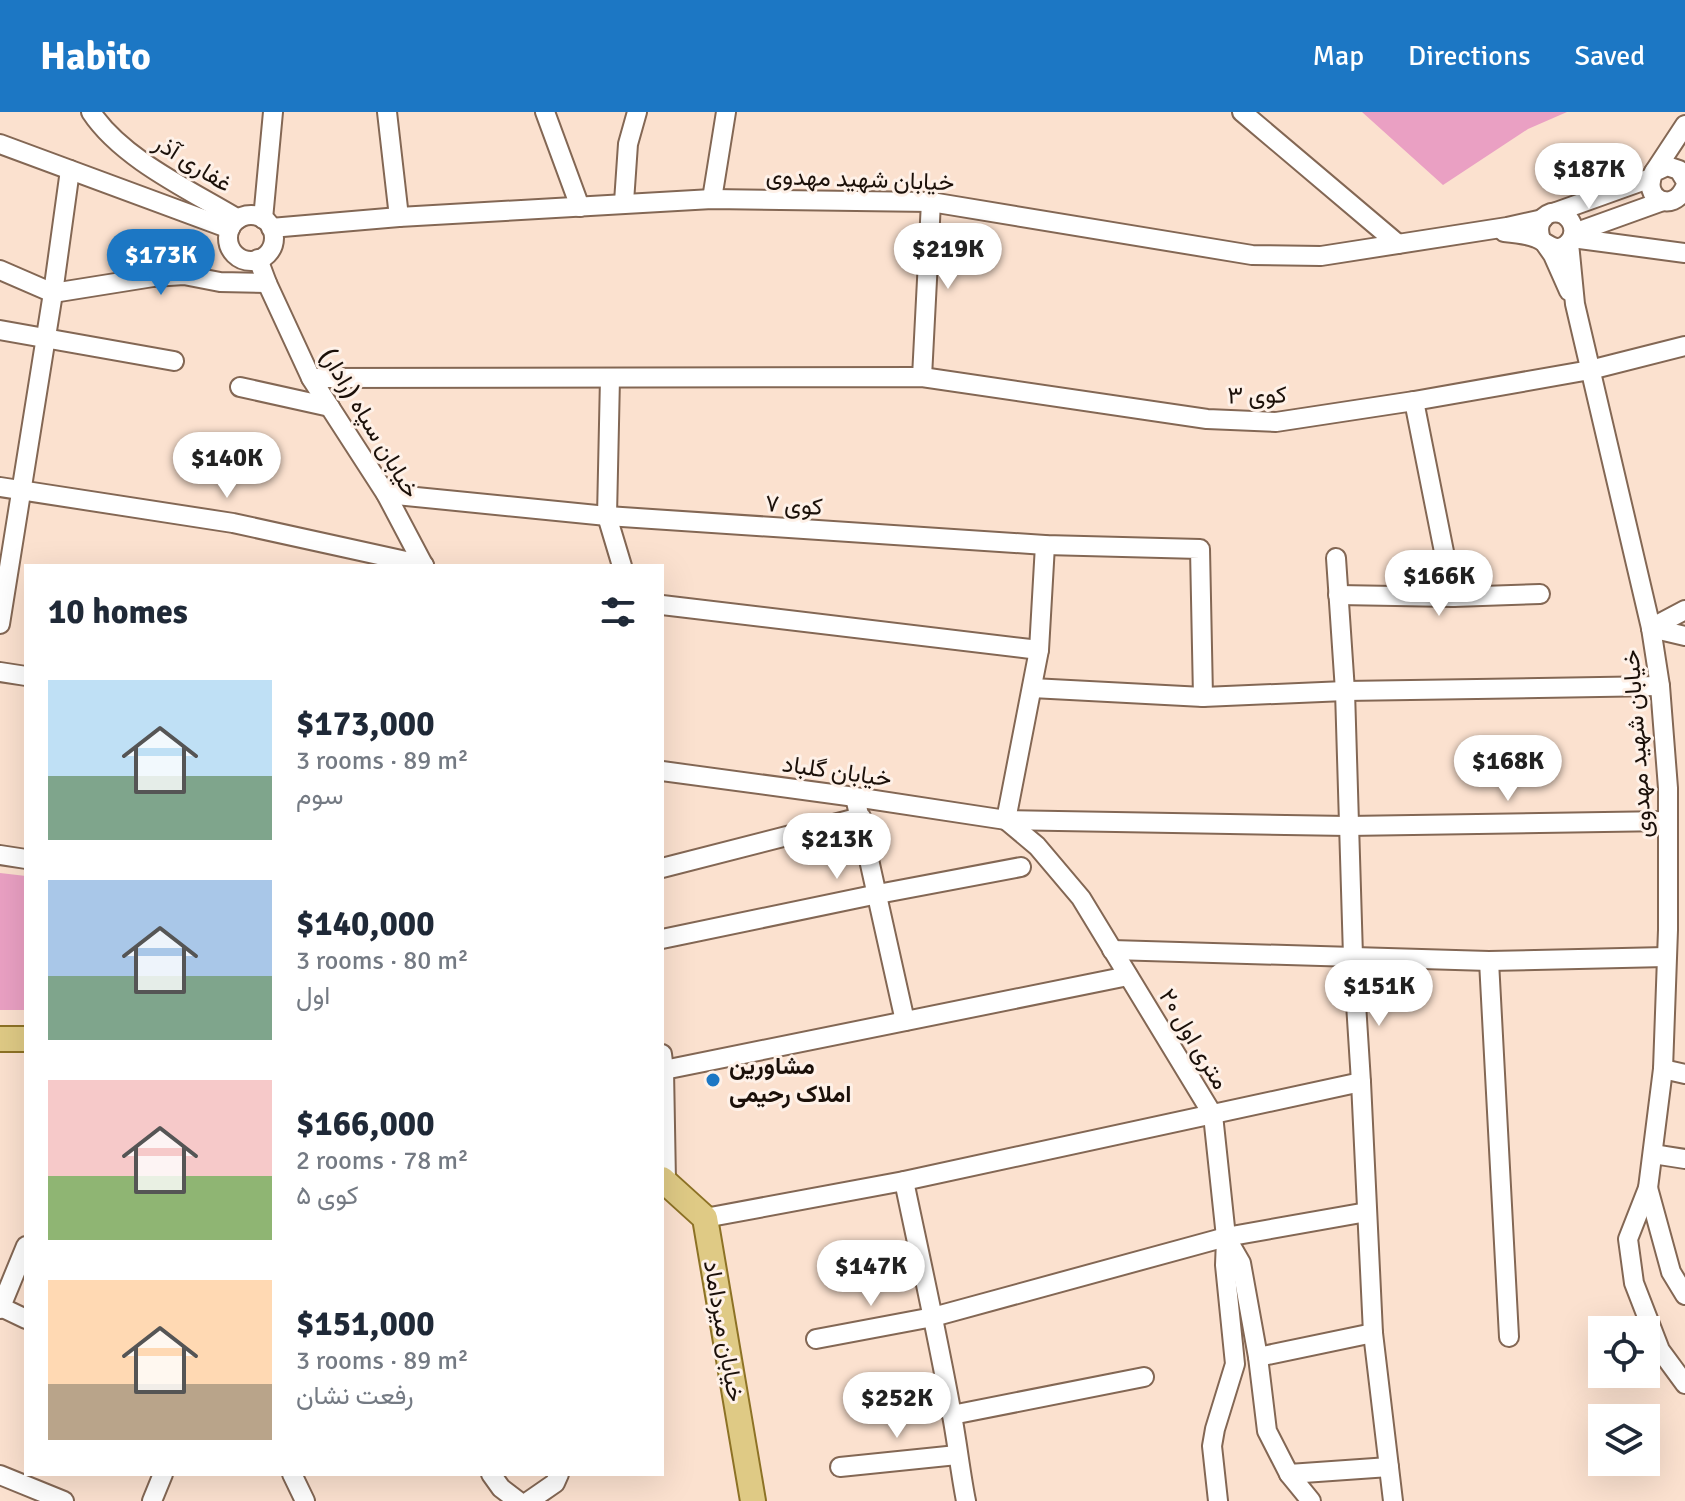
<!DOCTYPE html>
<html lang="en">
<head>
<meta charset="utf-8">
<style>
	:root { --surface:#fff; --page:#f2f2f3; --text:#1f2937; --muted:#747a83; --accent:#1c77c4 }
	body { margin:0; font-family:Signika,Vazirmatn,sans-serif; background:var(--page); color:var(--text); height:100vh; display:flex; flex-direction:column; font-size:30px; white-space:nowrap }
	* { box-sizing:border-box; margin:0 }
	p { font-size:26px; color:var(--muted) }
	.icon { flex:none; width:44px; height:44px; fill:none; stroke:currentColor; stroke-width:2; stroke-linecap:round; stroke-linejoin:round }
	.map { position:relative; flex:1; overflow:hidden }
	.panel { position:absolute; left:24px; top:452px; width:640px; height:912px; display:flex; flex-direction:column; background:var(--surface); border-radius:0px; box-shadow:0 8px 32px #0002 }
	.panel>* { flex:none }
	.controls { position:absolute; left:1588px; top:1204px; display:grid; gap:16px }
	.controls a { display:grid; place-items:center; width:72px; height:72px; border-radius:0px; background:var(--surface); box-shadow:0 8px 32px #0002; font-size:40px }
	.price { position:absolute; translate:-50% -68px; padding:0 18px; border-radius:28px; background:#fff; color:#222; font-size:26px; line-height:52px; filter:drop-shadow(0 2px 4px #0008) }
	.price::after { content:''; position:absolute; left:50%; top:48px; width:24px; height:18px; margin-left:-12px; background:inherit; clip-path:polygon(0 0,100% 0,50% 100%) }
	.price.active { background:var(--accent); color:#fff }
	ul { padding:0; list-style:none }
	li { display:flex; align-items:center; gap:24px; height:200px; padding:0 24px }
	li span { display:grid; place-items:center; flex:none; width:224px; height:160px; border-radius:0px; color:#555 }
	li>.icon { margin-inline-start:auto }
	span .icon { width:96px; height:96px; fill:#fffc; stroke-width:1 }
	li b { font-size:34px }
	h2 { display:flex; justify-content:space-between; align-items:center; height:96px; padding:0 24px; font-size:34px }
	header { display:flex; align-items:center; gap:48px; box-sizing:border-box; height:112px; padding:0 40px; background:var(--accent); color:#fff }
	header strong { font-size:38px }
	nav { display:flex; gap:44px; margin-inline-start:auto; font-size:28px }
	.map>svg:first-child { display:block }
	.green { fill:#eaa0c3 }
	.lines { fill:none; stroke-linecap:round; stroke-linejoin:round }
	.minor-casing { stroke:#836754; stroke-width:22 }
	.major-casing { stroke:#8d7225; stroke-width:28 }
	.minor { stroke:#fff; stroke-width:18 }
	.major { stroke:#dfca85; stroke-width:24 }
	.poi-dot { fill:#1c77c4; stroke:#fef1e8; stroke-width:3 }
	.labels { text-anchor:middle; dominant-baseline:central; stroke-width:6; stroke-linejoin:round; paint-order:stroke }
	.street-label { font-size:24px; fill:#1b1009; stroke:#fef1e8 }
	.poi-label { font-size:24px; font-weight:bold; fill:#1b1009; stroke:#fef1e8; text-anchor:start }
</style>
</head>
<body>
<header>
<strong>Habito</strong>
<nav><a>Map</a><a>Directions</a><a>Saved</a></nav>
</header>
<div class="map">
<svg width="1685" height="1389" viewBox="0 0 1685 1389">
	<rect width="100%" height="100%" fill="#fbe1cf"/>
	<g class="green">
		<polygon points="1362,0 1567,0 1528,17 1443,73"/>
		<polygon points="0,761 26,764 26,898 0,898"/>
	</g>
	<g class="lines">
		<g class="minor-casing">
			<g id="minor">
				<path d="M91,0C122,47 190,78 238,107"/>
				<polyline points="387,0 399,105"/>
				<polyline points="545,0 580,95"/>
				<polyline points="1242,0 1398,132"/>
				<polyline points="0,32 230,117"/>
				<polyline points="1654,60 1685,13"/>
				<path d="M1685,68L1679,58L1667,54L1654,60C1640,86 1673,103 1685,75"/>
				<polyline points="712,87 726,0"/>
				<polyline points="624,90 628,32 637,0"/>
				<polyline points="1556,100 1651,66"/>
				<circle cx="251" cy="126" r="23"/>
				<polyline points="263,107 273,0"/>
				<polyline points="271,116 399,105 712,87 931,90 1252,143 1321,144 1507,115 1543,107"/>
				<path d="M1504,120C1515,121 1526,122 1536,126C1547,130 1557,144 1569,130C1580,117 1568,97 1551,101C1539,105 1537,117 1541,127"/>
				<polyline points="1574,121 1663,89"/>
				<polyline points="1572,126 1685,141"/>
				<polyline points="1569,131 1575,192 1651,516 1660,574 1668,676 1668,818 1663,957 1648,1076 1628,1127 1634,1171 1660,1238 1685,1272"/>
				<polyline points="1546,133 1553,143 1569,179"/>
				<polyline points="258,147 267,171 311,266 386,382 424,454"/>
				<polyline points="0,158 53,181 153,165 184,163 220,170 267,171"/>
				<polyline points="0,218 174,249"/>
				<polyline points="922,265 931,90"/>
				<polyline points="311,266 922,265 1207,307 1276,310 1414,289 1590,258 1685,234"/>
				<polyline points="610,266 607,404 622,454"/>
				<polyline points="240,275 330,295"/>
				<polyline points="1414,289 1453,485"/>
				<polyline points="0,375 233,411 424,453"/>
				<polyline points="386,382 607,404 1045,433 1200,437 1203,585"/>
				<polyline points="1336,446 1345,579 1353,844 1361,970 1373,1221 1393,1389"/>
				<polyline points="1338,483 1453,485 1540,482"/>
				<polyline points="662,493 1039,538"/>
				<polyline points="0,512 53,181 70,58"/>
				<polyline points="1651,516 1685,498"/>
				<polyline points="1651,516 1685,524"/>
				<polyline points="0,560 26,564"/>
				<polyline points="1032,576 1203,585 1345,579 1660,574"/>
				<polyline points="662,659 855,685 1006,708 1348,714 1668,709"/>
				<polyline points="855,685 905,909"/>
				<polyline points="1006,708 1037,734 1081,786 1213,1003 1226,1125 1241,1151 1258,1245 1267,1319 1289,1362 1311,1389"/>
				<polyline points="1006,708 1039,538 1045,433"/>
				<polyline points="0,743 26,747"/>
				<polyline points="662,756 861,705"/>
				<polyline points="662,827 878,782 1021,755"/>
				<polyline points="1112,838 1489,849 1666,845"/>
				<polyline points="1489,849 1509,1225"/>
				<polyline points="662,942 664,958 666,1070"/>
				<polyline points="1663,957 1685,962"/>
				<polyline points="664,958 1128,864"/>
				<polyline points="1653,1042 1685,1047"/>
				<path d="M904,1069C920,1145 937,1221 951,1298C957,1328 960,1359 966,1389"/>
				<polyline points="1648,1076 1671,1160 1685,1183"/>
				<polyline points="705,1106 904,1069 1361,970"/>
				<polyline points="1,1195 26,1207"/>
				<polyline points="0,1197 26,1134"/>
				<polyline points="816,1227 933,1205 1226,1125 1367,1100"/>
				<polyline points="1258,1245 1373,1221"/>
				<polyline points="952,1303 1144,1265"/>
				<polyline points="840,1355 957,1343"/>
				<polyline points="292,1362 305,1389"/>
				<polyline points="491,1362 501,1376 518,1389"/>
				<polyline points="1289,1362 1389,1355"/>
				<polyline points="0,1363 64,1389"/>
				<polyline points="152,1389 163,1362"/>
				<polyline points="529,1389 555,1371 559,1362"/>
				<polyline points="1218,1389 1212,1334 1215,1317 1235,1252 1225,1153 1226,1127"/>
			</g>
		</g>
		<g class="major-casing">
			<g id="major">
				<polyline points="0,927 26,927"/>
				<polyline points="662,1067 705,1106 753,1389"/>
			</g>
		</g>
		<use href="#minor" class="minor"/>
		<use href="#major" class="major"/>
	</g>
	<circle class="poi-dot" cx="713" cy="968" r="8"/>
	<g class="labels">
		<g class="street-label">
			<text transform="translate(193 51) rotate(32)">غفاری آذر</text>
			<text transform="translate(860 67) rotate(2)">خیابان شهید مهدوی</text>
			<text transform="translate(1257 283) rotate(-1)">کوی ۳</text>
			<text transform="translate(370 311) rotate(59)">خیابان سپاه (رادار)</text>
			<text transform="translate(794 393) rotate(4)">کوی ۷</text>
			<text transform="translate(1637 632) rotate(-94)">خیابان شهید مهدوی</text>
			<text transform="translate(837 659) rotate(8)">خیابان گلباد</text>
			<text transform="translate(1194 927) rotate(59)">۲۰ متری اول</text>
			<text transform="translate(724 1219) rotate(80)">خیابان میرداماد</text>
		</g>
		<g class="poi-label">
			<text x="729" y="954">مشاورین<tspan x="729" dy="28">املاک رحیمی</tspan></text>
		</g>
	</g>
</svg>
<div class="controls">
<a><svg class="icon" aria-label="locate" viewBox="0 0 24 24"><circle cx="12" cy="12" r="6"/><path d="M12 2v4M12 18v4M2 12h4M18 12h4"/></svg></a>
<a><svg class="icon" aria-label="layers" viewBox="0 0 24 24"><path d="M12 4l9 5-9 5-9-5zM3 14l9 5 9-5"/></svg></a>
</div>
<b class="price" style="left:1589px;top:99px">$187K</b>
<b class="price" style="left:948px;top:179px">$219K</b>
<b class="price active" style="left:161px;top:185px">$173K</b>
<b class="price" style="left:227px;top:388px">$140K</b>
<b class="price" style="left:1439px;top:506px">$166K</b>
<b class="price" style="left:1508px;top:691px">$168K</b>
<b class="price" style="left:837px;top:769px">$213K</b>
<b class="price" style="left:1379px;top:916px">$151K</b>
<b class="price" style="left:871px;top:1196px">$147K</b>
<b class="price" style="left:897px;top:1328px">$252K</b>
<section class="panel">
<h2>10 homes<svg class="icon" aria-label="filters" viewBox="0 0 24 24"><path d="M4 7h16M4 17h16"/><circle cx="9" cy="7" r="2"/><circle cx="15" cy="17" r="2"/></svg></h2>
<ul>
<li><span style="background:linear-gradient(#bfe0f5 60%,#7fa58c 0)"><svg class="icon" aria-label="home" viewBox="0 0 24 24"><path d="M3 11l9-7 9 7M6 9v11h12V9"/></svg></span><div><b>$173,000</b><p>3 rooms · 89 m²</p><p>سوم</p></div></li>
<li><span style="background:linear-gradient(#a9c7e8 60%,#7fa58c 0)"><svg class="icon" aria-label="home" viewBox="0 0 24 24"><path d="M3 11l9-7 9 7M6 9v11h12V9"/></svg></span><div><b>$140,000</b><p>3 rooms · 80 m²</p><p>اول</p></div></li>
<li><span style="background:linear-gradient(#f6c9c9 60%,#8fb573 0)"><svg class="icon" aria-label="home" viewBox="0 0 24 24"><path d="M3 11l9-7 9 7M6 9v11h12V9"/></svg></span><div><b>$166,000</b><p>2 rooms · 78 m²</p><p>کوی ۵</p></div></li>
<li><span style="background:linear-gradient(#ffd9b3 65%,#b9a48a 0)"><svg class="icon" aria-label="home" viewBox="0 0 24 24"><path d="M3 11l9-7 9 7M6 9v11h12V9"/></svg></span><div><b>$151,000</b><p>3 rooms · 89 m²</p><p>رفعت نشان</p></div></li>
</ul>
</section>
</div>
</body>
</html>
